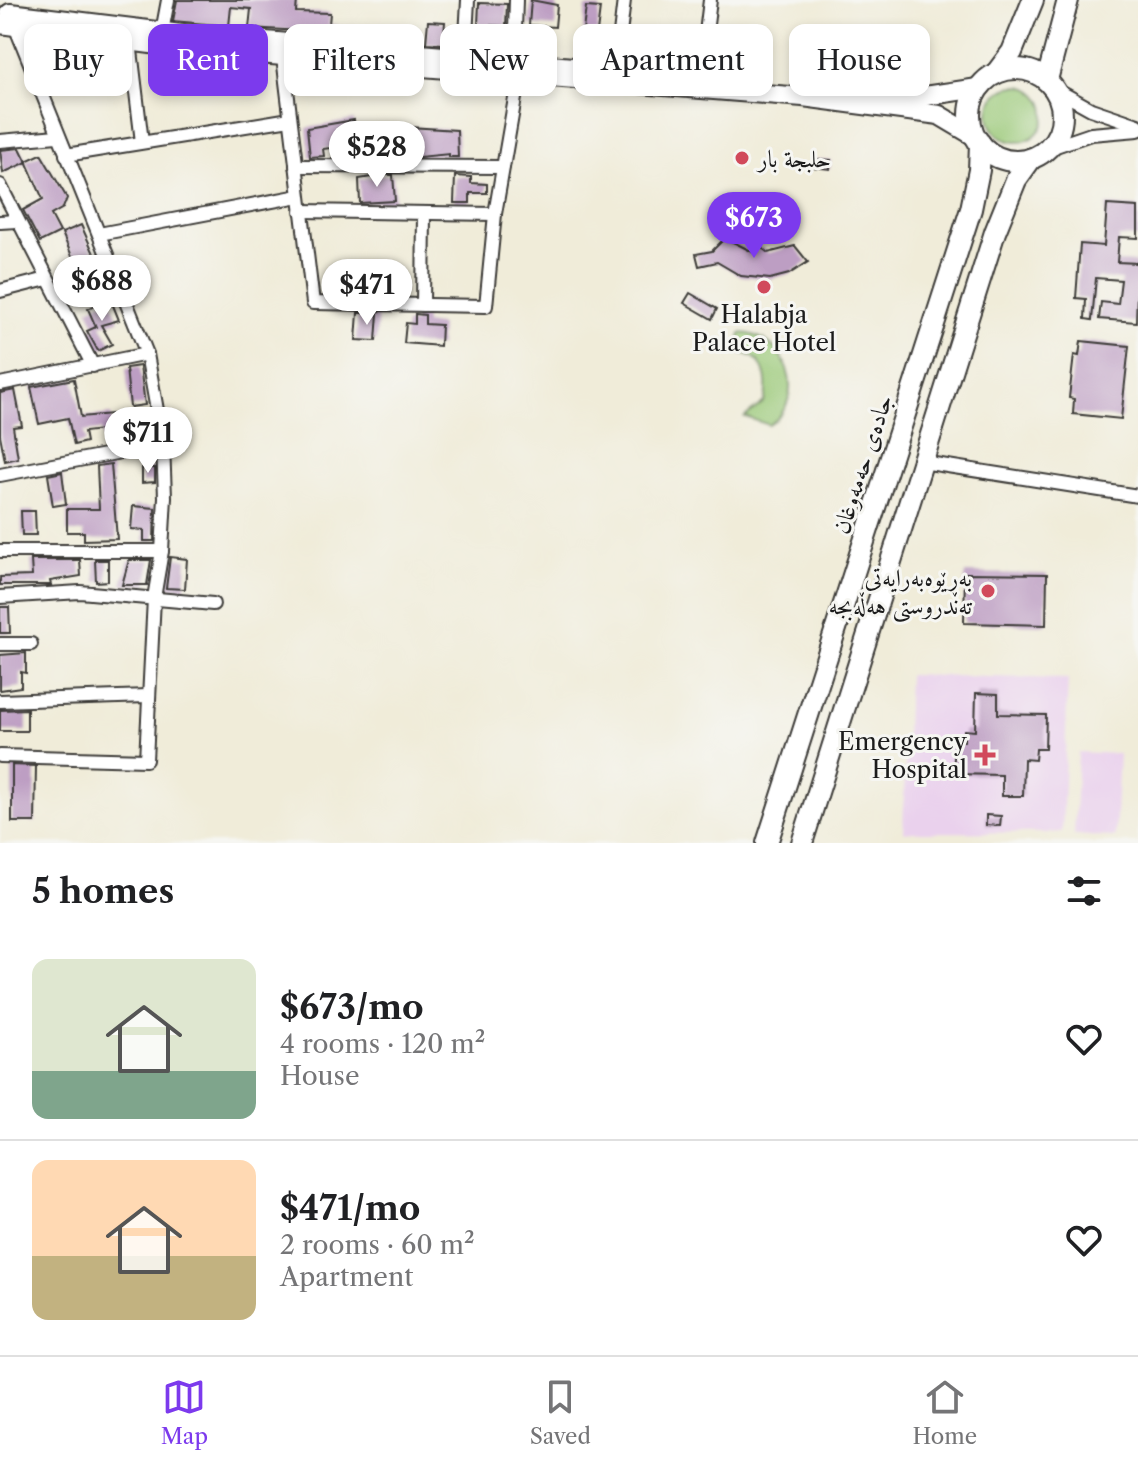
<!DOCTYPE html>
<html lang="en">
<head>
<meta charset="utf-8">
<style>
	:root { --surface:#fff; --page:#f6f6f6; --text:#202124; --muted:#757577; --line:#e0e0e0; --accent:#7c3aed }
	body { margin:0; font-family:"Libre Caslon Text",Amiri,serif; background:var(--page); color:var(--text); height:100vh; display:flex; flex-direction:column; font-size:30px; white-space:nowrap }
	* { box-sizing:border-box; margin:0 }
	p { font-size:26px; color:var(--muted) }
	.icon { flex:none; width:44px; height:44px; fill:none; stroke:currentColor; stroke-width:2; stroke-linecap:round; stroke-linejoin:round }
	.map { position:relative; height:843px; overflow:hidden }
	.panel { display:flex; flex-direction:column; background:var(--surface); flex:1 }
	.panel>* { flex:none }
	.guide { position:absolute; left:24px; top:24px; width:1090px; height:72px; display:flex; gap:16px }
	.price { position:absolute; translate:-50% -68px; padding:0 18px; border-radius:28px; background:#fff; color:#222; font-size:26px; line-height:52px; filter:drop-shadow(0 2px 4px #0008) }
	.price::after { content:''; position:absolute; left:50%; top:48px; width:24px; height:18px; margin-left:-12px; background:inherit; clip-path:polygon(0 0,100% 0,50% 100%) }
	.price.current { background:var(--accent); color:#fff }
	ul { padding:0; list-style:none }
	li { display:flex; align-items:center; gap:24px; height:200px; padding:0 32px }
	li+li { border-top:2px solid var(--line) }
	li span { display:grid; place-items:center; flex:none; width:224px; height:160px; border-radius:16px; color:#555 }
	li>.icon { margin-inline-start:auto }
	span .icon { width:96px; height:96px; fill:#fffc; stroke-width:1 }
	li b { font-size:34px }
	h2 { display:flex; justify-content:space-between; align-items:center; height:96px; padding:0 32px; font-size:34px }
	.tag { padding:0 28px; border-radius:16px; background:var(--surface); box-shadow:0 4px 12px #0003; font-size:28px; line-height:72px }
	.tag.current { background:var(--accent); color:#fff }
	.menu { display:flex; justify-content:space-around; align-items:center; height:112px; border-top:2px solid var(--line); background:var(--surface); font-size:22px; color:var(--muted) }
	.menu a { display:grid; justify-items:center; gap:4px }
	.menu .current { color:var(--accent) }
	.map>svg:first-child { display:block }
	.built { fill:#ead1ed }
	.green { fill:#99c876; stroke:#5a7249; stroke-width:2 }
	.building { fill:#bd9ec3 }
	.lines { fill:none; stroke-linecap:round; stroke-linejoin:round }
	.street-casing { stroke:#3c3b38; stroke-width:16 }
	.secondary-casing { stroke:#3c3b38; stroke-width:22 }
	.primary-casing { stroke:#3c3b38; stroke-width:24 }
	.street { stroke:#fff; stroke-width:12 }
	.secondary { stroke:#fff; stroke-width:18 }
	.primary { stroke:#fff; stroke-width:20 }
	.poi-dot { fill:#d1495b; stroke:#f6f6f2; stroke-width:3 }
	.labels { text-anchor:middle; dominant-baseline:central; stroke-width:6; stroke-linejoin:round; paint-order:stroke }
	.poi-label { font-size:24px; fill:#1c1c1c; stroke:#f6f6f2; text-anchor:end }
	.street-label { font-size:24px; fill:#1c1c1c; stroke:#f6f6f2 }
</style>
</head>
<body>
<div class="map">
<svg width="1138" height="843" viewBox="0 0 1138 843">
	<rect width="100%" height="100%" fill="#f6f6f2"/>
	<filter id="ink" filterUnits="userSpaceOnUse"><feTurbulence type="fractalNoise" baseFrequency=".0125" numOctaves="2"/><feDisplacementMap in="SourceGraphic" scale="16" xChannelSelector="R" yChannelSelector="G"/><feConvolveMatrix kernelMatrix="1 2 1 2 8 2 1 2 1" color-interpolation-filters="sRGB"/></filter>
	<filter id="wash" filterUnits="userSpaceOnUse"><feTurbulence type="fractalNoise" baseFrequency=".006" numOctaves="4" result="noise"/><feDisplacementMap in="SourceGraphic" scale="32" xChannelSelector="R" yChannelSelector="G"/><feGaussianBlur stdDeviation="1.8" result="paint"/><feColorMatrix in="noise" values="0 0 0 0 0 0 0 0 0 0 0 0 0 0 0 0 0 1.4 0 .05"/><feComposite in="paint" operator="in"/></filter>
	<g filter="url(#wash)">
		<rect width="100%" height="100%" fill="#f0ecd9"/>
		<g class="built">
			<polygon points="908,675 1068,679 1062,833 903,832"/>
			<polygon points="1078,752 1119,754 1115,837 1074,835"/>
		</g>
		<g class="green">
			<circle cx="1017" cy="114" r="28"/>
			<path d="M741,333C786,334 810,399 769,425L745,417L764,402C770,380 764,352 736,353Z"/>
		</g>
		<g id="blocks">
			<g class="building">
				<polygon points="177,0 297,0 296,12 330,13 329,24 338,25 338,33 249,28 251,9 231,7 229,26 173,21"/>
				<polygon points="531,0 557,5 555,27 529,25"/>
				<polygon points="479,3 507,4 506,26 478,25"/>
				<polygon points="586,7 600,8 597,32 583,30"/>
				<polygon points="428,21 445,22 443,44 426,43"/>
				<polygon points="98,49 116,54 116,66 96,65"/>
				<polygon points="354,120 357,144 323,149 324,156 310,157 307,128"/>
				<polygon points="409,127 457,130 458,157 449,157 449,154 409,158"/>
				<polygon points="20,148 27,162 3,173 0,150"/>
				<polygon points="41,154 67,198 63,208 51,215 60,232 40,242 23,210 43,199 26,161"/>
				<polygon points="814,159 831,160 830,169 813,167"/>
				<polygon points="384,175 393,175 395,201 360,203 359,179"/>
				<polygon points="455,176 471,177 471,183 487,184 487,193 470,193 470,203 454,203"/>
				<polygon points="1107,205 1138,207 1138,238 1119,237 1117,262 1138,263 1136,322 1099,319 1101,302 1118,304 1121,280 1096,278 1092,320 1085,319 1086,299 1076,298 1080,244 1104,246"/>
				<polygon points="81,225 105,278 67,296 59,279 78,270 62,233"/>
				<polygon points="725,238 753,252 761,247 768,253 795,246 808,262 789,274 770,279 741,276 717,262 699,266 696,254 712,251"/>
				<polygon points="690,293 717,309 712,319 684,303"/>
				<polygon points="110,298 119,320 101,325 112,344 98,351 87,331 96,327 88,309"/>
				<polygon points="358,313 378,313 376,341 356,340"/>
				<polygon points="415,314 425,315 425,324 441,325 440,346 404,343 406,323 415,324"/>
				<polygon points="1081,341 1129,346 1121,419 1073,414 1074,399 1069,398 1074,355 1079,356"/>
				<polygon points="140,366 145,405 130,407 126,368"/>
				<polygon points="74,379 81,417 111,414 115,439 103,441 101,430 84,432 86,442 74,445 68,418 39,424 31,387"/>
				<polygon points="15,390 22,426 13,427 18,458 5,461 0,435 0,393"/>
				<polygon points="111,464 117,539 84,540 84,532 67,532 67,509 99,509 97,466"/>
				<polygon points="142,468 155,468 155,482 142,483"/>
				<polygon points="62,472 66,504 53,506 48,475"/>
				<polygon points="133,506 155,508 154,541 144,541 144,530 131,529"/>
				<polygon points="21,511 35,511 36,535 22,535"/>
				<polygon points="170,557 187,559 185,589 166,588"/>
				<polygon points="31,560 80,560 81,576 50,581 51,585 0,585 0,577 32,576"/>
				<polygon points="95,560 108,560 108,581 96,582"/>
				<polygon points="129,560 151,560 147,585 122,585"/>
				<polygon points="965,573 1047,574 1046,625 964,623"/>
				<polygon points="0,607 9,607 10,633 0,633"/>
				<polygon points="26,653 26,673 21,672 21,687 0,690 0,655"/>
				<polygon points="976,693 998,694 998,714 1046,715 1045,749 1036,749 1035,760 1024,759 1023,796 1002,796 1002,775 953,774 955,740 964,741 964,730 975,731"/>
				<polygon points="27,709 27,731 0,731 0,710"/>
				<polygon points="12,765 36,766 35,822 12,822"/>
				<polygon points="986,815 1001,816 1000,826 986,825"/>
			</g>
		</g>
	</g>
	<g filter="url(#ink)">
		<use href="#blocks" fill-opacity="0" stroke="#3c3b38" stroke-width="2"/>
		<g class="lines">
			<g class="street-casing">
				<g id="street">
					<polyline points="162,32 168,0"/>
					<polyline points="130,42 142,142"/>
					<polyline points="465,56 468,0"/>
					<polyline points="283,57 313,303 486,306 495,214 519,75"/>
					<polyline points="514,60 516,0"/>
					<polyline points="616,68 624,0"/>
					<polyline points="700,82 710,0"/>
					<polyline points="1055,89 1091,109 1138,125"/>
					<polyline points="0,141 57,136"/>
					<polyline points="1047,149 1091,134 1138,130"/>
					<polyline points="66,155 290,119"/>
					<polyline points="296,166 503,167"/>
					<polyline points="0,185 93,366"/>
					<polyline points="301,211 495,214"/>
					<polyline points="0,222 17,221"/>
					<polyline points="99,234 299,196"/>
					<polyline points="0,291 47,279"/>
					<polyline points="423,305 424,213"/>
					<polyline points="0,384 147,354"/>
					<polyline points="922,462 1138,496"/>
					<polyline points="0,475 163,444"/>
					<polyline points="0,551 162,551"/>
					<polyline points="0,597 80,592 213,604"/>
					<polyline points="0,644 31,644"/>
					<polyline points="0,701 148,696"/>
					<polyline points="0,756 146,760 154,598 162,551 165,497 163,444 147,354 15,26"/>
				</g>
			</g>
			<g class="secondary-casing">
				<g id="secondary">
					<polyline points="10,13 181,34 705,78"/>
					<polyline points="0,24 181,48 803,97 939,115 976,137"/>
					<polyline points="830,88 924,96 978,88"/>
				</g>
			</g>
			<g class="primary-casing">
				<g id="primary">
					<circle cx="1016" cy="115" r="46"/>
					<polyline points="997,72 1012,52 1033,0"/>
					<polyline points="1047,80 1068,0"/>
					<polyline points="767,843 971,209 979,170 980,143"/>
					<polyline points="802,843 995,232 1016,180 1031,159"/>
				</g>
			</g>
			<use href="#street" class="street"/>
			<use href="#secondary" class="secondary"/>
			<use href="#primary" class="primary"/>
		</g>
	</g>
	<g class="poi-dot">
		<circle cx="742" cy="158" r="8"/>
		<circle cx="764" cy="287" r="8"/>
		<circle cx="988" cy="591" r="8"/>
		<path d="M981 743h8v8h8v8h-8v8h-8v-8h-8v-8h8z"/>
	</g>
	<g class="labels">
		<g class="poi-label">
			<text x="758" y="158" text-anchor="start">حلبجة بار</text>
			<text x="764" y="314" text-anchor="middle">Halabja<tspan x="764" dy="28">Palace Hotel</tspan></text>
			<text x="972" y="577">بەڕێوەبەرایەتی<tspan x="972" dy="28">تەندروستی هەڵەبجە</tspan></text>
			<text x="967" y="741">Emergency<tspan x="967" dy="28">Hospital</tspan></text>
		</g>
		<g class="street-label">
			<text transform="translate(862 464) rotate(-72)">جادەی حەمەوغان</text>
		</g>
	</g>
</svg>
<b class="price" style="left:377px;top:189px">$528</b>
<b class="price current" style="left:754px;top:260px">$673</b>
<b class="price" style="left:102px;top:323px">$688</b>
<b class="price" style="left:367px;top:327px">$471</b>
<b class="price" style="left:148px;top:475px">$711</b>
<div class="guide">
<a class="tag">Buy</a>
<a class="tag current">Rent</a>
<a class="tag">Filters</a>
<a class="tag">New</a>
<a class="tag">Apartment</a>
<a class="tag">House</a>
</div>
</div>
<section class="panel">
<h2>5 homes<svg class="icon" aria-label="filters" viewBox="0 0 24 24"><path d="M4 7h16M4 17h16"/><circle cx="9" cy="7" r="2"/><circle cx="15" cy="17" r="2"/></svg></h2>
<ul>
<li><span style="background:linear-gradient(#dfe7d0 70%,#7fa58c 0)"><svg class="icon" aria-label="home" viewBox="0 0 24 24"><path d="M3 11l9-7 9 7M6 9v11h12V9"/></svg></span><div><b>$673/mo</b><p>4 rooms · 120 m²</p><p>House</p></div><svg class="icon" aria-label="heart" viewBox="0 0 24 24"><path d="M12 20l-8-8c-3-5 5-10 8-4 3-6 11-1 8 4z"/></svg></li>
<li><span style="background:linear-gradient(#ffd9b3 60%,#c2b280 0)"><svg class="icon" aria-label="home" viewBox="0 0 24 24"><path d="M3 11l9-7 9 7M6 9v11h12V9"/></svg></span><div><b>$471/mo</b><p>2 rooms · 60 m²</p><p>Apartment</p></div><svg class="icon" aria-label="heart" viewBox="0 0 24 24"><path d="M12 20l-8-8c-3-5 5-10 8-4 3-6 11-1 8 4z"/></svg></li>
</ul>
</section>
<nav class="menu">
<a class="current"><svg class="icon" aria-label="map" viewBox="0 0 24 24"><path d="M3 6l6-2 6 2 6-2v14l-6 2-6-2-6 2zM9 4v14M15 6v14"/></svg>Map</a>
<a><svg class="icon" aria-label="saved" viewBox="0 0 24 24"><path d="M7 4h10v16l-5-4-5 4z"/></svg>Saved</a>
<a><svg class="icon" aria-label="home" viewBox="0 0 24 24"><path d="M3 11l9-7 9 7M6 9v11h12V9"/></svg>Home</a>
</nav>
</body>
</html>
